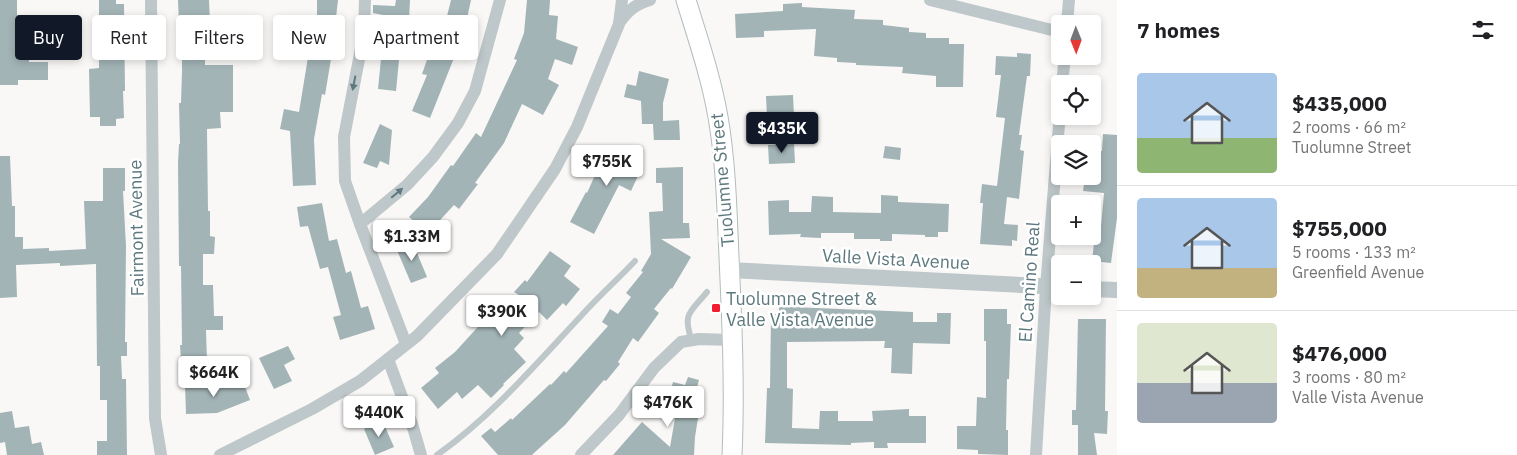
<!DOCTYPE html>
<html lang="en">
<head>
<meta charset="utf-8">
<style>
	:root { --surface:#fff; --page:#f2f2f2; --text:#202124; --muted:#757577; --line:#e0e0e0; --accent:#111827 }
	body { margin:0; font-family:"IBM Plex Sans",sans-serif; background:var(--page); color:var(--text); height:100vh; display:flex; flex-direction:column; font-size:19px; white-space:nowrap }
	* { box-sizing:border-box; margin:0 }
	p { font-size:16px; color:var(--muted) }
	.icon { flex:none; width:28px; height:28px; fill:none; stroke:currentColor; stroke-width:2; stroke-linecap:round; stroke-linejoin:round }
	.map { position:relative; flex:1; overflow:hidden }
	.panel { display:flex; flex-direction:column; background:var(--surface); width:400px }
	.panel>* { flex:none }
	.banner { position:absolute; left:15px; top:15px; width:475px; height:45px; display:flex; gap:10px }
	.needle { width:32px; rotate:179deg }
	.fabs { position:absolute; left:1051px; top:15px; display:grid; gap:10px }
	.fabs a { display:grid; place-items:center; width:50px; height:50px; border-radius:5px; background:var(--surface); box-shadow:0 2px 8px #0003; font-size:25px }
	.price { position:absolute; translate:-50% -42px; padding:0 11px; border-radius:5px; background:#fff; color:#222; font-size:16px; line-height:32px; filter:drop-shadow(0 1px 2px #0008) }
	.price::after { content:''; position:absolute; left:50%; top:30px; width:15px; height:11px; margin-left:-8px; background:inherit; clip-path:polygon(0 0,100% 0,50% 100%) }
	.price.current { background:var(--accent); color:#fff }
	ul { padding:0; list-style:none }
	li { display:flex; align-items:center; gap:15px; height:125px; padding:0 20px }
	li+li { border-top:1px solid var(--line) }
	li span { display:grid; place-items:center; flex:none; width:140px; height:100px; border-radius:5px; color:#555 }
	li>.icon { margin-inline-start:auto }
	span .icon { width:60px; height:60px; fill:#fffc; stroke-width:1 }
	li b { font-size:21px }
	h2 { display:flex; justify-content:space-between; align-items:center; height:60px; padding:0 20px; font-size:21px }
	.pill { padding:0 18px; border-radius:5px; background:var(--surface); box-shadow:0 2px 8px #0003; font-size:18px; line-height:45px }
	.pill.current { background:var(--accent); color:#fff }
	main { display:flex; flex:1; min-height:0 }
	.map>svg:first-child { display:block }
	.building { fill:#a3b4b6 }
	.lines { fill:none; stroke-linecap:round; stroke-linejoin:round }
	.secondary-casing { stroke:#b1bcbe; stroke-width:21 }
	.service { stroke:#bec7c9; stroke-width:6 }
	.minor { stroke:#bec7c9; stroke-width:12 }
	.tertiary { stroke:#bec7c9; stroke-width:16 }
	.secondary { stroke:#fff; stroke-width:19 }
	.oneway { fill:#5d797e }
	.poi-dot { fill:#f21d30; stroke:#fff; stroke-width:2 }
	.labels { text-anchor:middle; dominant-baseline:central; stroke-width:5; stroke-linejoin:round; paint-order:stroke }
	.street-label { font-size:18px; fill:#5d797e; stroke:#fff }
	.poi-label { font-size:18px; fill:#5d797e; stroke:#fff; text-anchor:start }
</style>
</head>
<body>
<main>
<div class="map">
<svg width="1117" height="455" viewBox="0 0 1117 455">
	<rect width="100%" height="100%" fill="#f9f8f6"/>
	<g class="building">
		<polygon points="0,0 17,0 17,15 29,15 29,62 48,62 48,80 18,80 18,85 0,85"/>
		<polygon points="99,0 116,0 116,4 124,4 125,91 123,91 124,118 116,119 116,126 100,126 100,117 90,117 89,69 99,68"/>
		<polygon points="178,0 209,0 210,24 205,24 205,65 233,65 233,112 220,112 221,128 207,129 208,211 210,211 210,236 215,237 214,254 203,254 203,285 213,285 214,316 223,316 223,330 206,330 207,361 181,361 180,345 182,345 181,266 179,266 178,163 179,144 180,144 179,103 181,103 182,71 182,25 179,25"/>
		<polygon points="317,0 338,0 334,35 331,35 329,53 332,53 325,95 322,94 314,139 316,185 293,186 290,131 280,129 284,109 299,112 309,51 307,51 310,26 317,27"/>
		<polygon points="396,0 410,0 409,20 373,13 373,5 395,6"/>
		<polygon points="451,0 471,0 464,32 444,28"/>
		<polygon points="527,0 550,0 549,15 558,16 556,39 578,47 572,65 555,59 548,79 559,85 543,115 522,104 504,143 475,183 478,184 459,209 454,205 428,233 409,217 428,197 451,165 453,166 476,133 481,137 517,60 514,59 524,33"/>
		<polygon points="802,3 802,7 855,10 854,19 883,20 883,25 909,28 909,32 926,33 926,38 949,38 949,44 964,44 963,87 936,87 936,76 902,73 903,67 856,65 856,63 837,62 837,58 814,56 816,29 764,31 764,37 736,38 735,14 783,11 783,4"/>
		<polygon points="438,47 456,53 430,118 412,111 427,75 422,74 428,57 434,59"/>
		<polygon points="1017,53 1031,54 1030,76 1027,76 1019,135 1022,135 1020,150 1024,151 1019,199 1007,197 1004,224 1018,225 1017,241 1012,240 1012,246 980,244 983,203 980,203 982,184 997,186 1005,118 996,117 1001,75 995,75 996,56 1017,57"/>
		<polygon points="381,59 399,60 396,91 378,89"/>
		<polygon points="639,71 669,79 663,103 663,121 679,120 680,140 654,140 654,142 653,124 642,124 641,101 624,97 627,84 636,86"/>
		<polygon points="793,95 794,117 767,118 766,96"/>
		<polygon points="380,124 392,130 389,165 380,161 377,168 363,163"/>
		<polygon points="1103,134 1117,135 1117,218 1111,263 1092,261 1096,226 1101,226 1104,193 1083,191 1085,177 1092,177 1092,151 1102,151"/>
		<polygon points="794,144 795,163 769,164 768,145"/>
		<polygon points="624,145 639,151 636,162 643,165 631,191 619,185 594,234 570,222 586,192 587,193 605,153 618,159"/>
		<polygon points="885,146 901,148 900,160 883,158"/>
		<polygon points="0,156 10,156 12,206 15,206 15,237 23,237 23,249 49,248 49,251 86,249 84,201 103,201 103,168 125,168 125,191 123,191 126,246 125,342 127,342 127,356 121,356 122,379 126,379 127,455 97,455 97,441 107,441 107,400 100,400 100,366 97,366 96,264 60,266 60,263 16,265 17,297 0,298"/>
		<polygon points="683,167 683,223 689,223 690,238 661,239 691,257 672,289 671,288 654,309 659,313 638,342 633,338 618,362 620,364 606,381 604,380 565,425 534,453 532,455 498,455 481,436 491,428 495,432 511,418 512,420 550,384 551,385 564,371 566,373 608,326 602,322 610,309 618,314 631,297 626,293 643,272 641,271 651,254 649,212 663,211 662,183 656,183 656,168"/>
		<polygon points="881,195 898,196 898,202 949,204 948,232 938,232 938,237 925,237 925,235 892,234 892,241 880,241 880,239 854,239 854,233 821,233 821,238 800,237 801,234 769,235 768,201 789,200 789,212 811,212 812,196 833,197 833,212 881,213"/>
		<polygon points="322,203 329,241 337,239 346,273 351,271 361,308 368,306 375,329 340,340 333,317 341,315 328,267 320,269 308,226 300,227 297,207"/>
		<polygon points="412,241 427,277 411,283 396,248"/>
		<polygon points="550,251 571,266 564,276 580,289 566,306 563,303 547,320 539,312 519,333 524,338 514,349 526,362 503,384 504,385 491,398 478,385 462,399 457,392 438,409 421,388 439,373 435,368 455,352 486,318 492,323 519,295 514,292 525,280 527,282"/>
		<polygon points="779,305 792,306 792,307 913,312 913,322 937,322 937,313 951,313 950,344 913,343 912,374 891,373 892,348 884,348 885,341 787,342 787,388 793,389 792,428 819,429 820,411 838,411 838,421 873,421 872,411 909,409 909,416 926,416 926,443 887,443 888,448 874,448 874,442 851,443 851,445 765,443 767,388 770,388 771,314 779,314"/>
		<polygon points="984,309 1007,309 1007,324 1011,324 1009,379 1007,379 1006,430 1008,430 1008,455 978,454 978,450 957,449 957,426 976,426 977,397 986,398 986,341 984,341"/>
		<polygon points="1078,319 1106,319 1105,411 1108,411 1107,434 1094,433 1097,455 1078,455 1078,425 1072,425 1072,410 1076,410"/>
		<polygon points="288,346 295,359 284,365 292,381 274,389 259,358"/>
		<polygon points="688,377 699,380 689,416 698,418 695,437 694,455 613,455 642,422 670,447 677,407 667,404 673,382 685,385"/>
		<polygon points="242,379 250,400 217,413 186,414 185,385 209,384 210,391"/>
		<polygon points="12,411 15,428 29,426 32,444 41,442 44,455 7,455 5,442 0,443 0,413"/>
		<polygon points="382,420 394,447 375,455 364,429"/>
	</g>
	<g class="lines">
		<g class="secondary-casing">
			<path id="secondary" d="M686,0C698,39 711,77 718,117C726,163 727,211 729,257C732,323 735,389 732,455"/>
		</g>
		<g class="service">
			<path d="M692,341C682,313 690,313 707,292"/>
			<path d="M437,455C492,416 535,365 581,316C598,297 617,280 635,261"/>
		</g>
		<g class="minor">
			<polyline points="151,0 155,418 161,455"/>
			<polyline points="365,0 364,33 344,137 345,181 360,224 406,344"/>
			<polyline points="930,0 1060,32"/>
			<path d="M619,23C627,12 635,4 650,0"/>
			<polyline points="1067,24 1069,0"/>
			<polyline points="1062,84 1065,56"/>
			<polyline points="360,224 407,185 433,157 458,123 475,91 500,0"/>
			<polyline points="388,359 412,424 421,455"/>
			<polyline points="220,455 312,409 360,381 417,336 497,254 555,169 577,127 619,24 622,0"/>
			<polyline points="581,455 619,415 654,368 681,342 699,339 732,340"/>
			<polyline points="1036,455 1046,287 1060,112"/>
		</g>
		<g class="tertiary">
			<polyline points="730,270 1060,287"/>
			<polyline points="1092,289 1117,290"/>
		</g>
		<use href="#secondary" class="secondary"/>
	</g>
	<defs><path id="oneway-solid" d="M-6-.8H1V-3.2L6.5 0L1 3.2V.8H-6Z" transform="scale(1.25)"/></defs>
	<g class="oneway">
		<use href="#oneway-solid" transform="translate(354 83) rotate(101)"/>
		<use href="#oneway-solid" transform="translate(397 193) rotate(-40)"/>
	</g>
	<rect class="poi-dot" x="711" y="303" width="10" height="10" rx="2.5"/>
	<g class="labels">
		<g class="street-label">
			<text transform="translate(722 180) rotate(-95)">Tuolumne Street</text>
			<text transform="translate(136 228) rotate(-91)">Fairmont Avenue</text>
			<text transform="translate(896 259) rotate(3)">Valle Vista Avenue</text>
			<text transform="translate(1029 282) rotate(-86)">El Camino Real</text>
		</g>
		<g class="poi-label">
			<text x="726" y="298">Tuolumne Street &amp;<tspan x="726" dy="21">Valle Vista Avenue</tspan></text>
		</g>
	</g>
</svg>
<div class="fabs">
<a><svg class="needle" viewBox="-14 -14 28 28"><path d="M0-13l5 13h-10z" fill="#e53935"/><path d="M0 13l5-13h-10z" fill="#757577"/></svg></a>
<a><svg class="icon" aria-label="locate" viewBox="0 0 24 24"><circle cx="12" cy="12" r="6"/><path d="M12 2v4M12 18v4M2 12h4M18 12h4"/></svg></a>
<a><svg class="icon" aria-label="layers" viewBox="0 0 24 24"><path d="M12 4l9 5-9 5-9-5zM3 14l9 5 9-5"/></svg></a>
<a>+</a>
<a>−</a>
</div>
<b class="price current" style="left:782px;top:154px">$435K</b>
<b class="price" style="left:607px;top:187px">$755K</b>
<b class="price" style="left:412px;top:262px">$1.33M</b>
<b class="price" style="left:502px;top:337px">$390K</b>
<b class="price" style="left:214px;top:398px">$664K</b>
<b class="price" style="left:668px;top:428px">$476K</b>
<b class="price" style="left:379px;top:438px">$440K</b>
<div class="banner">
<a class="pill current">Buy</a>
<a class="pill">Rent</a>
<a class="pill">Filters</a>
<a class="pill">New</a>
<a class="pill">Apartment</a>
</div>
</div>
<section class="panel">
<h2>7 homes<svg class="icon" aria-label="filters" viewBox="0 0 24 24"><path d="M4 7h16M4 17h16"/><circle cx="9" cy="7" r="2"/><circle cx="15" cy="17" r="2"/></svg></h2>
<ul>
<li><span style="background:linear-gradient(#a9c7e8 65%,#8fb573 0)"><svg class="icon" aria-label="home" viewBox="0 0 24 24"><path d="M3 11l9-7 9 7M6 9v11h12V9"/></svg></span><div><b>$435,000</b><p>2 rooms · 66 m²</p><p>Tuolumne Street</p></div></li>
<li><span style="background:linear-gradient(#a9c7e8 70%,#c2b280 0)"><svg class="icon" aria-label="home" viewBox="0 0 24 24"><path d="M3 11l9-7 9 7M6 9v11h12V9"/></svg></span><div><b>$755,000</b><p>5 rooms · 133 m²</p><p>Greenfield Avenue</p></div></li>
<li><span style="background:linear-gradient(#dfe7d0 60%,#9aa5b1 0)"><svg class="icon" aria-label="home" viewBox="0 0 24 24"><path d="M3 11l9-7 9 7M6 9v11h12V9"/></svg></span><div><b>$476,000</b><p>3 rooms · 80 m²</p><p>Valle Vista Avenue</p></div></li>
</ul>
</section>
</main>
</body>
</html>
